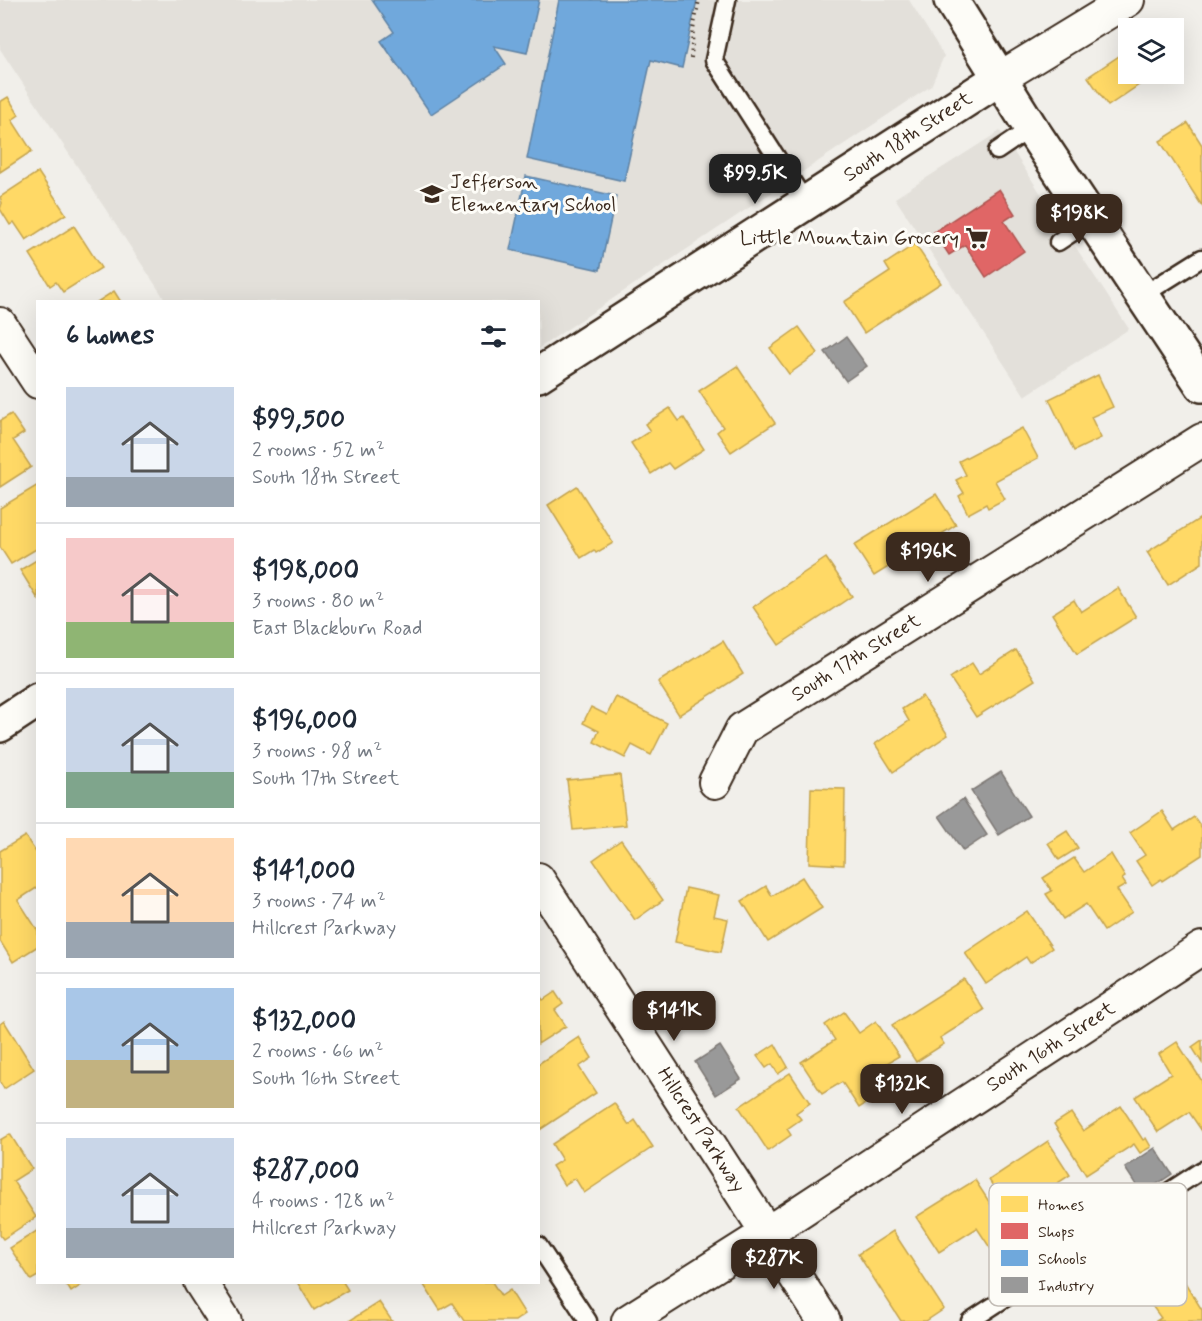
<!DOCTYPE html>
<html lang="en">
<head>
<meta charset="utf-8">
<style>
	:root { --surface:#fff; --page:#f2f2f3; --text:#1f2937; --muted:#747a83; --line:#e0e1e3; --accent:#3b2a1e }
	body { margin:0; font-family:Mynerve,sans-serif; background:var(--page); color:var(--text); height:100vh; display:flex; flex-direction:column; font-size:22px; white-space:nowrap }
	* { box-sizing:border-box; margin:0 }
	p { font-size:20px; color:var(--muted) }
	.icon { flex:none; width:33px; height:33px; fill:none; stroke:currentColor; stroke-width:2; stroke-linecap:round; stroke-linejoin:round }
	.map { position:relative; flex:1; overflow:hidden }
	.sheet { position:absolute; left:36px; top:300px; width:504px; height:984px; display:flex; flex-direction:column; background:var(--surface); border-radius:0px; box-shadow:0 6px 24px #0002 }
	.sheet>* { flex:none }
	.buttons { position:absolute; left:1118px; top:18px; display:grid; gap:12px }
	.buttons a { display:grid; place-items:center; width:66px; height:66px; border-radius:0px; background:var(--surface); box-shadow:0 6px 24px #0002; font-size:30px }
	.price { position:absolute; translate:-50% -51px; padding:0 14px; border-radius:12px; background:var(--accent); color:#fff; font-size:20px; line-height:39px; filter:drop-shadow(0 2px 3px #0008) }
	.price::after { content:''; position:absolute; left:50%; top:36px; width:18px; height:14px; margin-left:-9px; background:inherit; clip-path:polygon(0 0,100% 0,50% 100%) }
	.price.on { background:#222; color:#fff }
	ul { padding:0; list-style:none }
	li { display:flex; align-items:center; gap:18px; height:150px; padding:0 30px }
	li+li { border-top:2px solid var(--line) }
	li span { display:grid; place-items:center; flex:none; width:168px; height:120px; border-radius:0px; color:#555 }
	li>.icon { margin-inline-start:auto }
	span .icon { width:72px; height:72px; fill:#fffc; stroke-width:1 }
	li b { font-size:26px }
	h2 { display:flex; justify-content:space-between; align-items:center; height:72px; padding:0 30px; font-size:26px }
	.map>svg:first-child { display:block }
	.built { fill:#e3e0da }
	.homes { fill:#ffd966; stroke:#c4a450; stroke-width:1.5 }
	.shops { fill:#e06666; stroke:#ae5450; stroke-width:1.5 }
	.schools { fill:#6fa8dc; stroke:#5f82a3; stroke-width:1.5 }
	.industry { fill:#999; stroke:#7d7874; stroke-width:1.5 }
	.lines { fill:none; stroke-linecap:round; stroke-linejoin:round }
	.service-casing { stroke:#3b2a1e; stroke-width:21 }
	.minor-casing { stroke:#3b2a1e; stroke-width:36 }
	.tertiary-casing { stroke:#3b2a1e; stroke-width:38 }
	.path { stroke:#3b2a1e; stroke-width:4; stroke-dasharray:1.5 4.5; stroke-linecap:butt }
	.service { stroke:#fdfcf7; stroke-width:16 }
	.minor { stroke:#fdfcf7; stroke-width:32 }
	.tertiary { stroke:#fdfcf7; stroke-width:33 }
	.labels { text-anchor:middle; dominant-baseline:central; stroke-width:6; stroke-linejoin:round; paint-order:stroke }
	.street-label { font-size:20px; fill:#3b2a1e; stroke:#fdfcf7 }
	.poi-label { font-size:20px; fill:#3b2a1e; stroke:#fdfcf7; text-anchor:start }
	.key { fill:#fdfcf7; stroke:#c3bdb6; stroke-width:1.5 }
	.key-label { font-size:16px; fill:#3b2a1e }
</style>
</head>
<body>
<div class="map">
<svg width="1202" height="1321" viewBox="0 0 1202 1321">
	<rect width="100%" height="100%" fill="#f1efea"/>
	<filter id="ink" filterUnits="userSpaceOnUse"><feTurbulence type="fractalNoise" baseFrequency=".0167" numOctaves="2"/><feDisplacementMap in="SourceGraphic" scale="12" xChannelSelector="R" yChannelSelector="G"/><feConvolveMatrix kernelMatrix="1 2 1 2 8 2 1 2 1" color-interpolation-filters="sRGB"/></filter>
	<g filter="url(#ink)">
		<g class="built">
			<polygon points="0,0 909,0 944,56 931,86 539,348 538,302 166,301 0,49"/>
			<polygon points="1000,131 1129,329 1025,396 895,198"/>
		</g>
		<g class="homes">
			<polygon points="1128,50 1128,74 1146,74 1149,78 1108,106 1088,77"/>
			<polygon points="8,97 19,115 12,120 32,151 0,172 0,102"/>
			<polygon points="1188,123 1202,145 1202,206 1160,141"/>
			<polygon points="38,172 66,214 26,240 14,222 10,225 0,209 2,203 0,197"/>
			<polygon points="74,226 101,268 63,292 56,282 50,286 30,254"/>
			<polygon points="915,244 941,283 864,333 844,302 890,272 885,264"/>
			<polygon points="114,291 121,302 97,302"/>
			<polygon points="799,327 818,353 789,374 770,348"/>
			<polygon points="737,366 775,423 731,452 717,432 723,427 699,391"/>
			<polygon points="1098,375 1113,407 1091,417 1101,438 1074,451 1049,399"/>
			<polygon points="670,408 679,421 684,418 704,449 673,469 668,463 651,474 631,443 650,431 645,424"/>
			<polygon points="11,414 24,433 13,440 31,467 0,487 0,421"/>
			<polygon points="1022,428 1038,458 995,481 1005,499 988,508 986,504 968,514 959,496 964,493 956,480 966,475 959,461"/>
			<polygon points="38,485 38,548 11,564 0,547 0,508"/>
			<polygon points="577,486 613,543 596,553 594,550 581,558 548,505"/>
			<polygon points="936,494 956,525 874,576 854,545"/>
			<polygon points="1202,517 1202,563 1168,585 1147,552"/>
			<polygon points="826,558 852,596 779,645 753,607"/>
			<polygon points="38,559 38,599 20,570"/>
			<polygon points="1118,588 1136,617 1077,654 1052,614 1074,600 1081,612"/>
			<polygon points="723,641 743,674 679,715 658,682"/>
			<polygon points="1016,650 1035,680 976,717 950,678 972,663 979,674"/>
			<polygon points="922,696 948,735 893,772 875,744 909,721 902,709"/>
			<polygon points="616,697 667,723 651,755 632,745 625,758 594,742 599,731 583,723 591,707 607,715"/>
			<polygon points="620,775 626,825 573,830 567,780"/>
			<polygon points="811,788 845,789 844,865 809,863"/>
			<polygon points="1162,811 1174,830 1194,817 1202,828 1202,855 1162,881 1161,879 1152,885 1136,861 1145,855 1130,833"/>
			<polygon points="1067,831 1078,848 1059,860 1048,843"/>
			<polygon points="25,836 38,855 38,887 18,900 38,931 38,946 13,962 0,941 0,851"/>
			<polygon points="621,840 663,900 635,920 593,860"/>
			<polygon points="1111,854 1125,877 1122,879 1126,885 1117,890 1132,912 1104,931 1086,904 1063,919 1046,894 1052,891 1043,878 1074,858 1084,872"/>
			<polygon points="802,877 822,908 768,942 742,901 766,886 772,896"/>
			<polygon points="686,888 719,895 714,916 728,919 721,952 675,942"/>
			<polygon points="1027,911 1052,948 1030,963 1026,957 986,984 965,953"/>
			<polygon points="964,979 984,1010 940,1038 944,1044 916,1062 892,1025"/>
			<polygon points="555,992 563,1004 555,1010 566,1026 538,1044 538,993 543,1000"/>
			<polygon points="844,1012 859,1033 876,1021 899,1056 882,1066 894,1085 859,1108 842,1082 822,1094 801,1062 835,1040 825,1025"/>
			<polygon points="4,1021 34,1069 4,1089 0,1082 0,1024"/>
			<polygon points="579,1037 592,1058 579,1067 596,1093 538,1131 538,1064"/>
			<polygon points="1202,1040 1202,1063 1192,1047"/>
			<polygon points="1177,1042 1202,1081 1202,1131 1189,1112 1158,1132 1135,1097 1171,1074 1159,1054"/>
			<polygon points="775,1044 788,1067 778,1074 772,1064 766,1068 757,1056"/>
			<polygon points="790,1073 810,1103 796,1113 801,1119 787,1129 791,1135 768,1151 739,1107"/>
			<polygon points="614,1103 629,1125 635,1120 653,1147 584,1193 575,1178 564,1185 552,1166 562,1160 552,1144"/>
			<polygon points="1121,1106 1143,1140 1146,1138 1151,1147 1140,1153 1134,1144 1086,1175 1054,1124 1071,1113 1083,1131"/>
			<polygon points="10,1134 32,1169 13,1181 36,1217 3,1239 0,1235 0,1140"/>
			<polygon points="1048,1141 1070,1175 1011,1214 989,1180"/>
			<polygon points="975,1180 1026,1259 1006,1272 977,1228 939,1252 916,1217"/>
			<polygon points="38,1230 38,1276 31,1280 10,1248"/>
			<polygon points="893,1231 944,1309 926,1321 901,1321 858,1254"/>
			<polygon points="1184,1281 1202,1310 1202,1321 1156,1321 1161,1318 1150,1303"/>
			<polygon points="65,1282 86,1282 71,1292"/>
			<polygon points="297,1282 343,1282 348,1290 314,1310"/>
			<polygon points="422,1282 492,1282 501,1296 510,1290 525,1314 515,1321 464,1321 452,1303 440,1310"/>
			<polygon points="379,1302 392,1321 349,1321"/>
		</g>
		<polygon class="shops" points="999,189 1015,214 1004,221 1024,251 986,277 965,245 949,255 934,232"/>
		<g class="schools">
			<polygon points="372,0 539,0 527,53 494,46 506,64 431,114 381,41 394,32"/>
			<polygon points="559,0 697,0 682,68 651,60 624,181 527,159"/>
			<polygon points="526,176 616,196 600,270 510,250"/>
		</g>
		<g class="industry">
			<polygon points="846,337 867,366 846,381 825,352"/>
			<polygon points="1001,772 1029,816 999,835 971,791"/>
			<polygon points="963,799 987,835 963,851 939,816"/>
			<polygon points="720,1046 741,1079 716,1095 695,1062"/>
			<polygon points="1155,1148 1172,1174 1142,1194 1125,1168"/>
		</g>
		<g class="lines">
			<g class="service-casing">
				<g id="service">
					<polyline points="727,0 714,60 806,203"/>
					<polyline points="997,151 1031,128"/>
					<polyline points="1058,242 1093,219"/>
					<polyline points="1143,295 1202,258"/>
					<polyline points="538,1245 588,1321"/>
					<polyline points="970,1321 1202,1170"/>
				</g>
			</g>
			<g class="minor-casing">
				<g id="minor">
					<polyline points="1000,78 1128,0"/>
					<polyline points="0,324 38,382"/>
					<polyline points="715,782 742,729 1202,440"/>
					<polyline points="538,879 824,1321"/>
					<polyline points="200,1282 225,1321"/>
					<polyline points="628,1321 767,1233 1202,948"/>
				</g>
			</g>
			<g class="tertiary-casing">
				<g id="tertiary">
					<polyline points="951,0 1031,128 1202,385"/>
					<polyline points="538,375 1000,78"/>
					<polyline points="0,725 38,700"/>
				</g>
			</g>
			<polyline class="path" points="691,58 693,30 699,0"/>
			<use href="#service" class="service"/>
			<use href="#minor" class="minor"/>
			<use href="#tertiary" class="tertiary"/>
		</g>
	</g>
	<defs>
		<g id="school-bare" transform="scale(1.8)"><path d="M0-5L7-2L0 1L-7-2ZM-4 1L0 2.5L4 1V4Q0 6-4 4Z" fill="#3b2a1e" stroke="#fdfcf7" stroke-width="2.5" paint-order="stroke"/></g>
		<g id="supermarket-bare" transform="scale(1.8)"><path d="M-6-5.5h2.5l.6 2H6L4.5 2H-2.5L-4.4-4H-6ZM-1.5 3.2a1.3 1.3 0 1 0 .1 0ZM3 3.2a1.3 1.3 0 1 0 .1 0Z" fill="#3b2a1e" stroke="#fdfcf7" stroke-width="2.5" paint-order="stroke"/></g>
	</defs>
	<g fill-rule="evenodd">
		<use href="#school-bare" x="432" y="194"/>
		<use href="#supermarket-bare" x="977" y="238"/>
	</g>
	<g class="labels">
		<g class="street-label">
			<text transform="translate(908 137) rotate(-33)">South 18th Street</text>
			<text transform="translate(856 658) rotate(-32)">South 17th Street</text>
			<text transform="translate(1051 1047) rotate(-33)">South 16th Street</text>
			<text transform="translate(701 1130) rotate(57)">Hillcrest Parkway</text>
		</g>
		<g class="poi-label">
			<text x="450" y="182">Jefferson<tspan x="450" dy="23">Elementary School</tspan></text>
			<text x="959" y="238" text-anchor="end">Little Mountain Grocery</text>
		</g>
	</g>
	<rect x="989" y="1183" width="198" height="123" rx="9" class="key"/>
	<rect x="1001" y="1196" width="27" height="16" fill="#ffd966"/>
	<rect x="1001" y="1223" width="27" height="16" fill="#e06666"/>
	<rect x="1001" y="1250" width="27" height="16" fill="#6fa8dc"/>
	<rect x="1001" y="1277" width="27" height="16" fill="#999"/>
	<g class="key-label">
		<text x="1038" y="1210">Homes</text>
		<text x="1038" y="1237">Shops</text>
		<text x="1038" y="1264">Schools</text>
		<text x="1038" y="1291">Industry</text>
	</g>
</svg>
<div class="buttons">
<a><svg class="icon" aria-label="layers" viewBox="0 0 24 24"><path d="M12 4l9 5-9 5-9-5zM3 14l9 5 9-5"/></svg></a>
</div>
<b class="price on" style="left:755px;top:205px">$99.5K</b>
<b class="price" style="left:1079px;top:245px">$198K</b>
<b class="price" style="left:928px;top:583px">$196K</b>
<b class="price" style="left:674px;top:1042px">$141K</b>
<b class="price" style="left:902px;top:1115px">$132K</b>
<b class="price" style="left:774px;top:1290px">$287K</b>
<section class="sheet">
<h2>6 homes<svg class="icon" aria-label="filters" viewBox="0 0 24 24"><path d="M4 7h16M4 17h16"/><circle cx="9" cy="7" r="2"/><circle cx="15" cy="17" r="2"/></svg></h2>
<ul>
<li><span style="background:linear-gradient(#c9d6e8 75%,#9aa5b1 0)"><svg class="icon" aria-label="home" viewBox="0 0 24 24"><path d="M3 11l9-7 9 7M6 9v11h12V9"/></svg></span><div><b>$99,500</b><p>2 rooms · 52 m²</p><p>South 18th Street</p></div></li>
<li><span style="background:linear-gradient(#f6c9c9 70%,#8fb573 0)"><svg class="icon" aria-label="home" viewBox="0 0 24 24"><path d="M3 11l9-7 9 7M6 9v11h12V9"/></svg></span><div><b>$198,000</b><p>3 rooms · 80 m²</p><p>East Blackburn Road</p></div></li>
<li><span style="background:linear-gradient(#c9d6e8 70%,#7fa58c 0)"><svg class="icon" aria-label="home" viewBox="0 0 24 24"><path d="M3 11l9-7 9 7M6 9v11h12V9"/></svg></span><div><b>$196,000</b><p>3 rooms · 98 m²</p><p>South 17th Street</p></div></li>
<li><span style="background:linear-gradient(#ffd9b3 70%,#9aa5b1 0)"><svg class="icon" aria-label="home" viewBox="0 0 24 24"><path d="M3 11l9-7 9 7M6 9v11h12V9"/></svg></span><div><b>$141,000</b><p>3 rooms · 74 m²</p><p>Hillcrest Parkway</p></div></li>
<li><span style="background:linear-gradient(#a9c7e8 60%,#c2b280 0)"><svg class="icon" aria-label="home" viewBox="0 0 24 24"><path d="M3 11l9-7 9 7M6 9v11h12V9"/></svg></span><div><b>$132,000</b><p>2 rooms · 66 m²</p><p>South 16th Street</p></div></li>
<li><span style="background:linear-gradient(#c9d6e8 75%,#9aa5b1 0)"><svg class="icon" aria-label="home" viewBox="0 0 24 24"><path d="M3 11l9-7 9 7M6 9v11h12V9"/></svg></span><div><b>$287,000</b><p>4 rooms · 128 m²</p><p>Hillcrest Parkway</p></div></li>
</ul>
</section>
</div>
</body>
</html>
